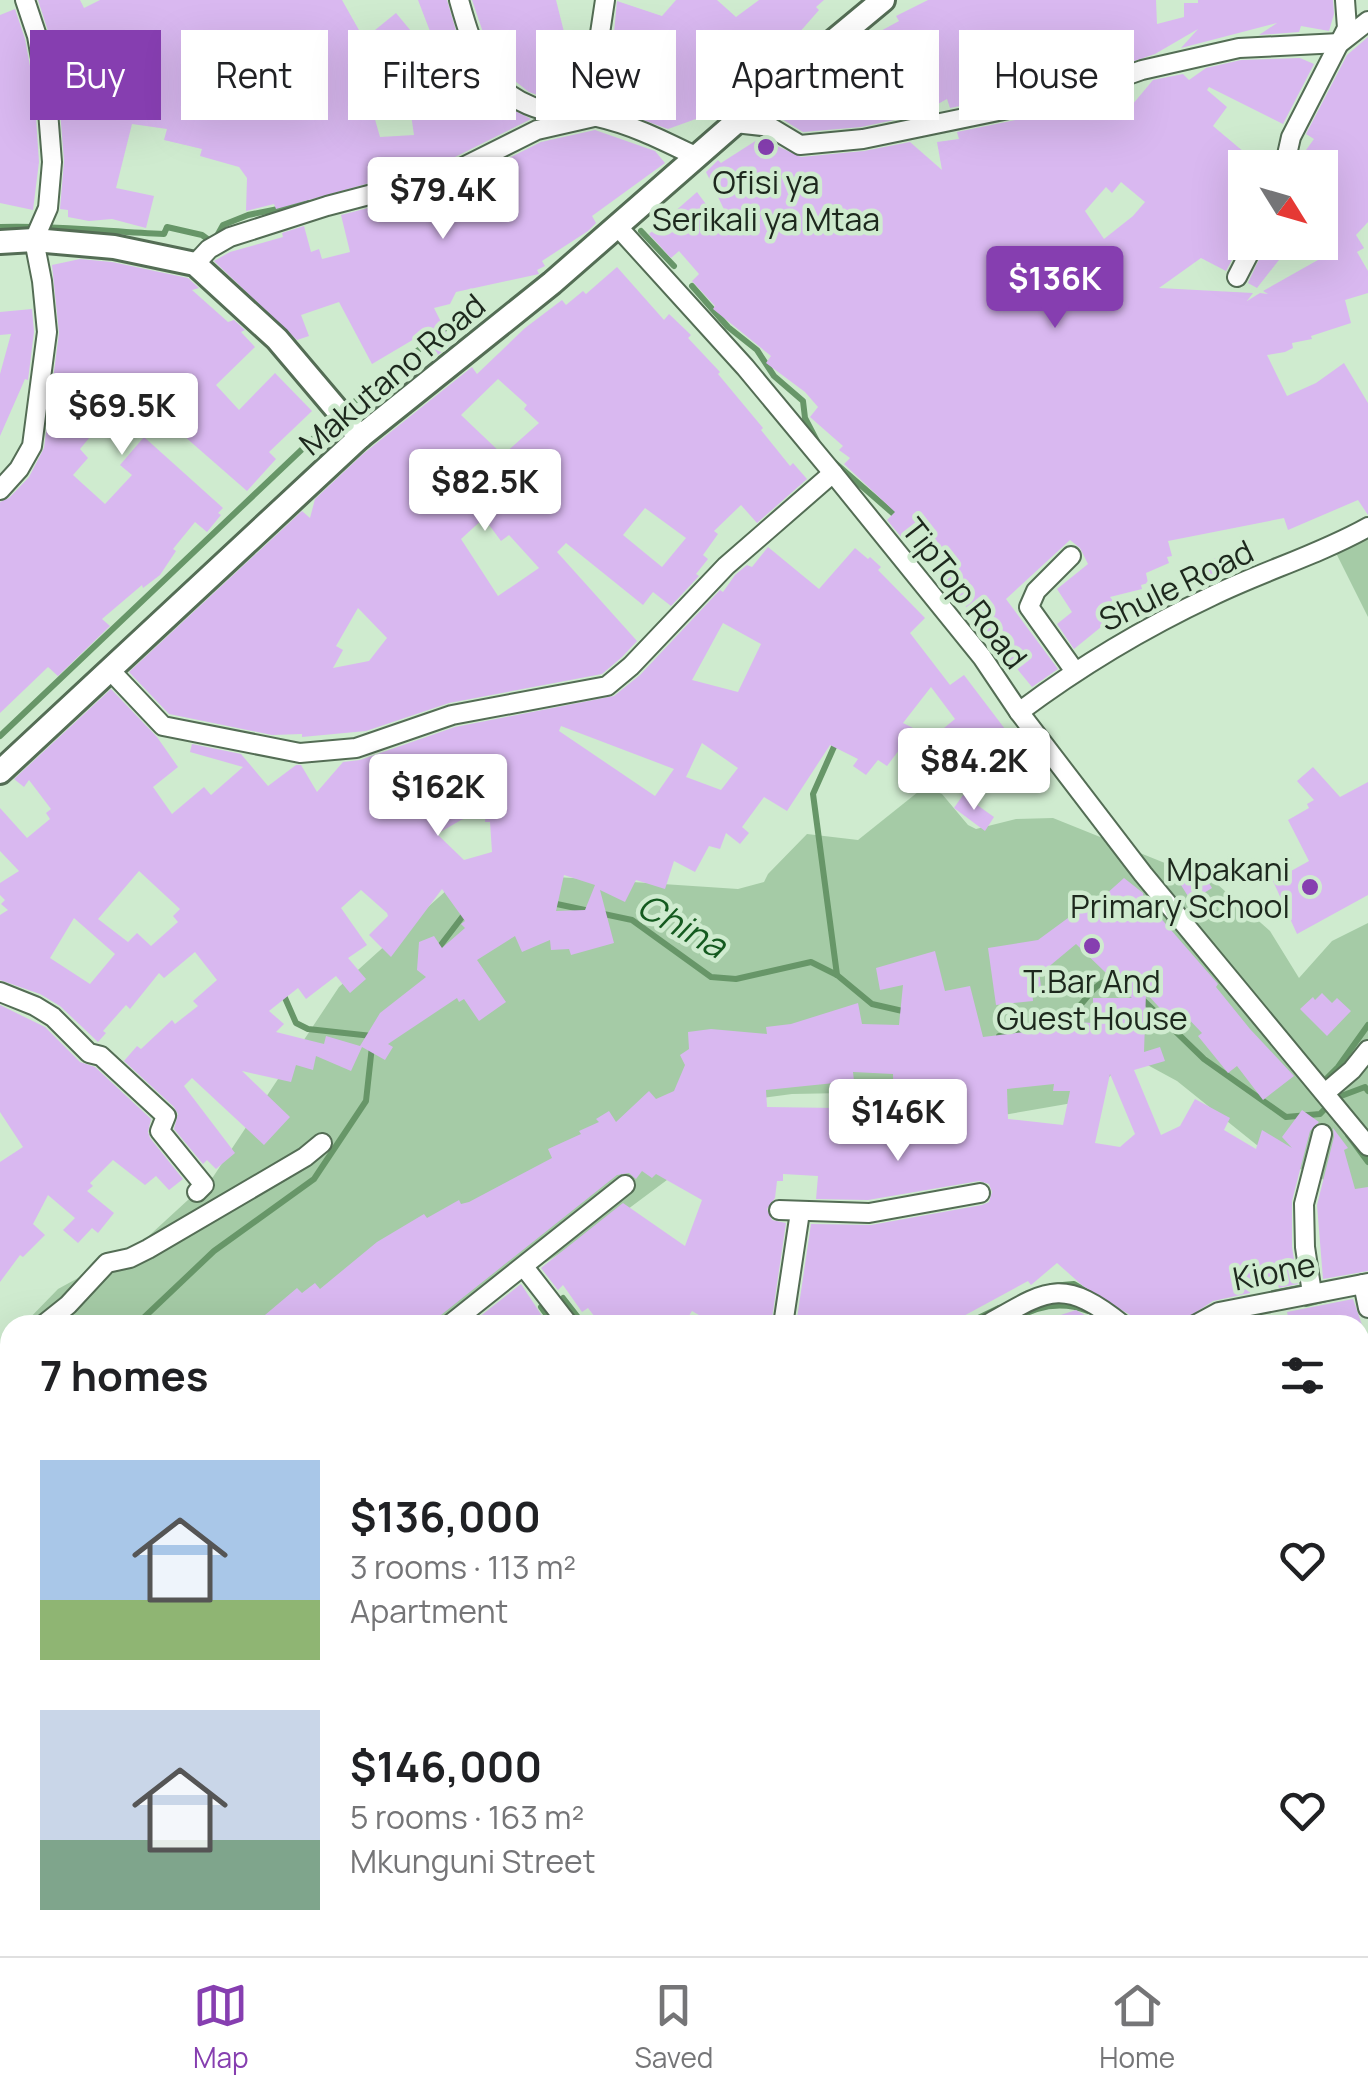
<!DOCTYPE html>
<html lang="en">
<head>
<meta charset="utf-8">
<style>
	:root { --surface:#fff; --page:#f6f6f6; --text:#202124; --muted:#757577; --line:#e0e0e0; --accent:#863eb0 }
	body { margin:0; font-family:Manrope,sans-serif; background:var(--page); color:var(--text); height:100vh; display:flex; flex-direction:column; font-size:38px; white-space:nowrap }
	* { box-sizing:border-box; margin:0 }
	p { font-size:32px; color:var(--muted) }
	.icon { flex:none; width:55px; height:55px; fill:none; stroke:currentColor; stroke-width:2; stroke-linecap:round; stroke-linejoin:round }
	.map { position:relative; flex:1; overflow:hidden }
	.sheet { position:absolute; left:0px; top:1315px; width:1370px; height:642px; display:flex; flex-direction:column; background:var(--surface); border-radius:30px 30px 0 0; box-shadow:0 10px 40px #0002 }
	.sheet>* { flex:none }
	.hud { position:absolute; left:30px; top:30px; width:1310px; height:90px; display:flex; gap:20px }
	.needle { width:65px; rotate:127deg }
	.fabs { position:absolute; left:1228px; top:150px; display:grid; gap:20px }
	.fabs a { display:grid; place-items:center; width:110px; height:110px; border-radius:0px; background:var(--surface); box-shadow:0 10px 40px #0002; font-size:50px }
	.price { position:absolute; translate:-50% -85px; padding:0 22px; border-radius:10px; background:#fff; color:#222; font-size:32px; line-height:65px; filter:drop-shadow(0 2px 5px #0008) }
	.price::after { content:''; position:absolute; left:50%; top:60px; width:30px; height:22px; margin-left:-15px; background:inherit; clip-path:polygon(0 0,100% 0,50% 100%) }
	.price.on { background:var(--accent); color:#fff }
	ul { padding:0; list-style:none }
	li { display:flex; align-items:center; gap:30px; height:250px; padding:0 40px }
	li span { display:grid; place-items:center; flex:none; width:280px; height:200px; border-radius:0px; color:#555 }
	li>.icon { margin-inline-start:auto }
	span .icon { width:120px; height:120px; fill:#fffc; stroke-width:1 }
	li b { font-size:42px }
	h2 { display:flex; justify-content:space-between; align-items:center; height:120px; padding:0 40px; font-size:42px }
	.chip { padding:0 35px; border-radius:0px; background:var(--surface); box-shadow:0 10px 40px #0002; font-size:35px; line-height:90px }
	.chip.on { background:var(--accent); color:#fff }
	.tab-bar { display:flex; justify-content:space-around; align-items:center; height:140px; border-top:2px solid var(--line); background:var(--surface); font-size:28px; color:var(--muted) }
	.tab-bar a { display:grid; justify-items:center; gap:5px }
	.tab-bar .on { color:var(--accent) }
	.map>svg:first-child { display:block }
	.green { fill:#a5cba6 }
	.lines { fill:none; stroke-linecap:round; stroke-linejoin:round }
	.stream { stroke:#679668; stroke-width:6 }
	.building { fill:#d9b8f0; fill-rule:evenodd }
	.minor-casing { stroke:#546d55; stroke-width:22 }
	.tertiary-casing { stroke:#546d55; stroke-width:28 }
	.minor { stroke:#fff; stroke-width:18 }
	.tertiary { stroke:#fff; stroke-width:22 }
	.poi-dot { fill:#863eb0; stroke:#cfebcf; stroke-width:4 }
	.labels { text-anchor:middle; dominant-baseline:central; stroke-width:9; stroke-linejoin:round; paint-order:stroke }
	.poi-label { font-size:32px; fill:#1d281d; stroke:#cfebcf }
	.street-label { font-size:32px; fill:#1d281d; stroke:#cfebcf }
	.water-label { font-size:35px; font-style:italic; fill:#145a1f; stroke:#cfebcf }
</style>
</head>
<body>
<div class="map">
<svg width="1368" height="1956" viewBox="0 0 1368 1956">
	<rect width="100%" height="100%" fill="#cfebcf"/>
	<g class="green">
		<polygon points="1368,527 1368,617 1333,547"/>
		<polygon points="932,790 942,794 968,825 976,829 1016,819 1053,818 1217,884 1270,931 1299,978 1332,941 1368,923 1368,1200 1268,1154 1177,1081 1131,1056 1084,1101 986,1118 899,1092 792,1094 739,1101 679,1171 612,1221 445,1325 23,1325 58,1289 140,1244 213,1177 339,987 468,871 738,889 764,882 768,874 807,834 858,840 918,792"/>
		<polygon points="10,1339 10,1864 0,1884 0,1349"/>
	</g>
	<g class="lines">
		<g class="stream">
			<path d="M0,227C55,225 112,232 164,234L167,227L202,235L213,243L223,225L248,215L308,203"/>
			<polyline points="641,231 674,266"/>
			<polyline points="692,286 728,327 757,350 774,376 803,401 805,418 819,445"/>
			<polyline points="442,331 456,320"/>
			<polyline points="344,410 432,339"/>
			<polyline points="834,462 912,530"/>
			<polyline points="0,736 335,418"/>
			<polyline points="837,740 813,794 837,975"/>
			<polyline points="552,903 632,920 711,977 736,979 811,962 837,975 872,1004 907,1012"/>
			<polyline points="437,950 466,912"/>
			<polyline points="282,991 296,1023 308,1029 372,1036"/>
			<polyline points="1141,998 1204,1059 1286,1117 1320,1114 1338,1095"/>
			<path d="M999,1036C1021,1031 1050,1026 1069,1015C1087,1005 1094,974 1119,982"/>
			<polyline points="1325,1080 1338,1067 1368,1025"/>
			<polyline points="1341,1096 1365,1087 1368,1091"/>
			<polyline points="1348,1135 1368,1162"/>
			<polyline points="1051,1286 1074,1284 1091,1294"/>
			<polyline points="1273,1293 1304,1287"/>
			<polyline points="563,1298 584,1325"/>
			<polyline points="1306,1304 1342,1295"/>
			<polyline points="541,1307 554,1325"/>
			<polyline points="136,1325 214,1251 314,1179 366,1101 372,1046"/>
			<polyline points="964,1325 999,1308"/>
			<path d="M1006,1325C1031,1307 1058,1299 1088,1311"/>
			<polyline points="0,1441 10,1434"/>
			<polyline points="891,1948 897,1956"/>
		</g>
	</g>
	<g class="building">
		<path d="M38,0H80L84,8L100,0H342L364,39L396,13L446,73L418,0H447L459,41L475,76L500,103L531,119L445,162L276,209L274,204L246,211L247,178L239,167L200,156L202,149L164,140L167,129L132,124L116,188L154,196L146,228L112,219L89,221L68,217V210L60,209L64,161L58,85L49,34ZM408,94L414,135L380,137L374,116Z"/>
		<polygon points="472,0 556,0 567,44 580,41 574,97 583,99 582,103 546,98 529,92 505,73 488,47"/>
		<polygon points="676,0 717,0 736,17 759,0 824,0 816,7 819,10 772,64 760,72 764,77 759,84 718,111 668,129 607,107 617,1 662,16"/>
		<polygon points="928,0 1156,0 1157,24 1184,17 1184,3 1198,3 1198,0 1333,0 1334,14 1329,31 1301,26 1299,32 1259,35 1277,23 1181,48 1198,29 1155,54 1063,85 950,108 947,99 918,115 861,127 803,132 777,116 793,103 800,109 822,93 820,90 831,83 825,73 860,53 855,45 899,21 896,16"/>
		<polygon points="15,9 25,39 34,88 39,162 33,210 0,203 0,15"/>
		<path d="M1368,37V222L1356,235L1364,248L1357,252L1368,271V293L1345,300L1351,323L1311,336L1312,339L1292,343L1293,348L1285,352L1267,355L1287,396L1316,383L1344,363L1368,403V515L1358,500L1288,530L1284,518L1168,541L1172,556L1167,557L1169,563L1146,573L1148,583L1141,585L1142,589L1110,597L1129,621L1113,632L1106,623L1074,649L1057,624L1072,612L1057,589L1088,564L1080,548L1070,540L1006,599L1058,669L1032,687L944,580L947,577L932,562L944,550L924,527L917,533L916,525L902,538L887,520L895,512L844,464L850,458L839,450L843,446L810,417L818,407L805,392L766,363L771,356L713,309L715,306L692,281L699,274L679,251L671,258L649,234L697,192L725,230L732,226L706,172L718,160L721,163L760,138L801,157L864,151L910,142L942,170L937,142L959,139L957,132L1069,109L1108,95L1127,111L1153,80L1183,74L1189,80L1206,68L1241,60L1300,58L1314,64L1283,124L1209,87L1207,90L1227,107L1213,126L1263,168H1245V235L1226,271L1201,258L1159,288L1253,293L1247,301L1260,293L1268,294L1263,291L1325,256L1320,247V168H1308L1298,161L1314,139L1306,134L1347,55ZM1121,182L1145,202L1133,216L1104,239L1085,211L1106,187L1112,193Z"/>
		<polygon points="595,130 655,151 665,163 592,216 596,223 588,231 542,261 545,266 537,270 539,274 456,292 450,304 434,308 452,344 434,358 421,335 372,364 339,302 301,315 309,336 297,340 214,261 230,252 283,237 282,233 304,226 311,252 319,249 322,259 350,252 341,215 453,186 541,142"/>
		<polygon points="1267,242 1293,242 1257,288 1248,283"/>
		<polygon points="80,259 112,262 188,278 199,288 192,290 228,322 234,320 245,330 241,332 255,347 216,385 239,410 275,373 312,411 269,452 276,459 247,491 176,429 187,418 167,395 141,416 124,396 80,449 88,458 73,475 105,504 132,475 120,465 144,437 223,508 218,513 221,515 207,532 195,522 173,549 176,551 160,575 143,588 142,585 102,619 110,626 58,676 48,667 0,713 0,502 9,498 29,477 44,448 51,395 55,388 52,387 59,333 52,265"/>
		<path d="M617,267L664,320L669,314L691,335L688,338L720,372L718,374L763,428L761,430L790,466L793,463L807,479L757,523L741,505L714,531L718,534L703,555L708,559L696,574L699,576L671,606L653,592L643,605L566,543L557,552L637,641L622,657L602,674L449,703L366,731L302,737V734L272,735L169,714L129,672L302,511L310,518L315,499L363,454L472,367L477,374L525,328L562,300L566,305L583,291L586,294ZM498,379L527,405L524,409L539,423L503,455L461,415ZM645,508L686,538L662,567L623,535ZM484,518L501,541L509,535L539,568L498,596L461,539ZM358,608L387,638L369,661L333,668L343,650L336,646Z"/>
		<polygon points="32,309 34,332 28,380 25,379 0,436 0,374 11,334 0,335 0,312"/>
		<path d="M768,547L819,589L855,548L868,559L870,557L881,567L878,570L925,618L910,633L950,685L964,675L1008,733L972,759L944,728L955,719L931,687L903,723L923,733L905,754L899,750L887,766L878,760L866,775L853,766L858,759L830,745L787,811L764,797L742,827L749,833L740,844L726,833L720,849L709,846L695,872L674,861L665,889L636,880L625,902L600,890L614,943L571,955L569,949L551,950L550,940L522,952L515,936L477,960L506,1002L479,1021L464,999L459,1002L457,998L388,1044L393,1047L385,1060L362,1047L351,1071L316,1056L313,1070L296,1065L291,1082L242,1071L290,1117L264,1145L192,1078L184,1086L235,1153L216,1169L207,1160L203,1164L174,1129L178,1114L174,1107L124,1061L137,1046L141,1049L172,1020L175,1024L198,1006L193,1001L217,980L195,952L164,978L159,973L130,1009L126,1005L103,1031L106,1033L98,1042L60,1006L40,994L0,980V915L8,910L1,904L5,900L0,895V883L19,871L0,851V808L27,838L50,819L46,813L51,809L29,780L24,787L14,779L111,689L157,737L178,767L153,787L172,814L204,787L211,795L243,767L190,752L192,744L241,754L268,786L296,765H301L317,792L343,762L360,760L455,727L614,696L640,675L720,590L723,592L735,575L747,565L752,567ZM723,623L761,644L738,692L692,680ZM561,726L674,769L655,796L559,731ZM702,743L738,768L721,790L686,777ZM486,811L485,822H490L492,852L464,860L437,834L461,820ZM139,871L180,909L173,916L178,922L151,946L137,933L128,942L98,919ZM564,875L595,885L585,910L556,911ZM442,889L465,921L461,924L465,928L442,948L434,936L419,942L417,970L426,977L380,1013L360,1046L326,1036L324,1044L276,1032L284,1024L269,1011L298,988L306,999L336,976L350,993L366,979L348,958L367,945L341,908L361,890L387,913L388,916L369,935L391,957ZM74,918L115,954L90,984L50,958Z"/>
		<polygon points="1236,550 1243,568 1213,582 1206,562"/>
		<polygon points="1313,767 1340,797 1368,782 1368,895 1297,934 1273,881 1309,861 1288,820 1309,808 1307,804 1314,800 1297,781"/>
		<polygon points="963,795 994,817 985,831 954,808"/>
		<polygon points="1196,872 1198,875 1202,872 1212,888 1191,901 1179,882"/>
		<path d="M1124,878L1143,893L1144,899L1218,984L1216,987L1250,1029L1294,1076L1263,1100L1237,1066L1228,1073L1198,1036L1202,1033L1179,1009L1169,1018L1146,993L1144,1052L1160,1047L1165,1061L1134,1070L1161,1135L1180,1126L1195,1099L1230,1118L1224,1130L1256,1149L1262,1130L1292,1148L1282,1137L1302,1110L1319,1122L1310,1131L1292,1201V1247L1298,1284L1279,1288L1275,1274L1248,1287L1250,1293L1213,1301L1176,1325H1135L1130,1315L1083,1286L1057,1263L1031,1285L1028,1281L947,1325H796L811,1224L871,1225L982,1205L989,1202L992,1192L989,1184L979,1181L868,1200L816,1199L818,1176L783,1174V1181H777L775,1198L767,1209L772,1220L786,1223L771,1325H750L720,1318L716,1325L692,1311L683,1325H601L588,1308L582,1312L563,1285L558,1290L541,1268L623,1203L685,1246L702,1200L656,1174L652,1178L642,1171L636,1179L629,1173L617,1175L441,1315L437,1325H253L297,1288L302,1293L315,1283L320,1289L377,1242L424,1214L427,1218L459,1200L461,1204L469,1202L552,1158L548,1149L581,1134L579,1131L599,1122L596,1119L609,1111L616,1122L649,1091L656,1099L674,1091L685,1065L680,1055L689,1049L688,1032L711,1029L767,1034L766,1027L791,1024L858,1003L862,1024L899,1025L903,985L880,990L876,968L935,951L945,991L970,986L983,1037L1040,1030V1020L1093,1023V998H1132L1076,944L1046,969L1039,970L1041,987L1032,988L1033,1001L996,1005L988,948L1038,940L1083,907L1085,913ZM853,1072L893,1074L894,1109H868L869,1125L838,1128L837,1108L767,1107L766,1090L854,1081ZM1110,1074L1135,1134L1120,1147L1095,1143ZM1054,1084L1053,1091H1070L1063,1125L1008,1119L1007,1089Z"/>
		<polygon points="1322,993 1332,1003 1337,998 1351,1011 1327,1036 1300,1009 1313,997 1315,1000"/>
		<polygon points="0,1005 45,1027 80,1062 95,1067 151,1119 148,1132 150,1138 183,1179 169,1190 156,1176 145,1185 113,1160 90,1183 93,1186 87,1191 114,1213 98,1233 92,1228 78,1243 63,1230 75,1218 48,1195 33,1224 45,1235 23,1257 20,1255 0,1282 0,1162 23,1147 0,1112"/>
		<polygon points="1333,1128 1348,1148 1344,1150 1355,1189 1368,1187 1368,1271 1323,1279 1317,1205 1334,1137"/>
		<polygon points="521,1284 548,1325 469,1325"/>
		<polygon points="1353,1299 1362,1325 1290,1325 1287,1312"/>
		<polygon points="1076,1310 1102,1325 1040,1325 1039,1322"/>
	</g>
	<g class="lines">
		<g class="minor-casing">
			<g id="minor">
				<path d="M459,0C473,50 487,95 543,110C561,114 579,114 597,117C633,125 664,141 697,157"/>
				<polyline points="735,123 770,127 800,145 863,139 1066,97 1142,70 1239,48 1340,43 1368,21"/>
				<polyline points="1284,168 1291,137 1347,28 1345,0"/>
				<polyline points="617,226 745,367 833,473 982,657 1019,712 1143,874 1368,1146"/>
				<polyline points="195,264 209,249 230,237 327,206 449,174 537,130 594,117 599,40 605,0"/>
				<polyline points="1237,277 1255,242"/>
				<polyline points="0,490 19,469 32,446 47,332 42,281 34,240 48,208 52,162 46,86 37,36 25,0"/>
				<polyline points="1071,556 1036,591 1029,607 1074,670"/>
				<polyline points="109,669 163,726 300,753 356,748 452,715 607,686 631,666 726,566 833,473"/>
				<path d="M1019,712C1079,667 1144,628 1212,596C1263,571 1318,555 1368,527"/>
				<polyline points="0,992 35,1006 53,1017 89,1053 101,1056 166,1116 160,1131 204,1185 197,1192"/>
				<polyline points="1325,1093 1352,1070 1368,1050"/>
				<polyline points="779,1210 869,1213 980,1193"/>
				<polyline points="524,1267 569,1325"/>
				<polyline points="1363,1284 1368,1308"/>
				<polyline points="1312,1293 1305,1247 1304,1204 1322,1134"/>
				<polyline points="43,1325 68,1305 107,1263 130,1258 148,1249 305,1157 322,1143"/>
				<polyline points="449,1325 625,1185"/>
				<polyline points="783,1325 800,1212"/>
				<path d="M986,1325C1047,1290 1062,1276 1123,1325"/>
				<polyline points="1195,1325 1219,1312 1368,1283"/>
				<polyline points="0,1361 10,1362"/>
				<polyline points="1360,1506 1368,1507"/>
				<polyline points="1360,1586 1368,1597"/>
				<polyline points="1360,1688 1368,1691"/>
				<polyline points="1360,1731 1368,1722"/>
				<polyline points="538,1948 548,1956"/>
				<polyline points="748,1948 750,1956"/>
				<polyline points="904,1948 908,1956"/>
				<polyline points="1289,1948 1300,1956"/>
				<polyline points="230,1956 234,1948"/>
				<polyline points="514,1956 526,1948"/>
				<polyline points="645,1956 652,1948"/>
				<polyline points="1146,1956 1154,1948"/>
			</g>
		</g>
		<g class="tertiary-casing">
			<g id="tertiary">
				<polyline points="0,242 34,240 114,247 195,264 277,339 360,437"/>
				<polyline points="0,772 360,437 552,283 735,123 883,0"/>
			</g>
		</g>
		<use href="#minor" class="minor"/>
		<use href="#tertiary" class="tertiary"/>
	</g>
	<g class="poi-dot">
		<circle cx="766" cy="147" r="10"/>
		<circle cx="1310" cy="887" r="10"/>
		<circle cx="1092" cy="946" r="10"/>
	</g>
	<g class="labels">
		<g class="poi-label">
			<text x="766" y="182">Ofisi ya<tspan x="766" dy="37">Serikali ya Mtaa</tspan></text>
			<text x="1290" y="869" text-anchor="end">Mpakani<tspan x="1290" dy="37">Primary School</tspan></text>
			<text x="1092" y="981">T.Bar And<tspan x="1092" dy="37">Guest House</tspan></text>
		</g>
		<g class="street-label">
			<text transform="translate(392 374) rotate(-40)">Makutano Road</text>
			<text transform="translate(1176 585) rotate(-26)">Shule Road</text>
			<text transform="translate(965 593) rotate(52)">TipTop Road</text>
			<text transform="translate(1274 1271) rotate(-11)">Kione</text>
		</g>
		<g class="water-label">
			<text transform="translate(682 925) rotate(29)">China</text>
		</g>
	</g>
</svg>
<div class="fabs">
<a><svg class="needle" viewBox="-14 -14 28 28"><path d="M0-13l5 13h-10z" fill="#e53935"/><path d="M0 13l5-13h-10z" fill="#757577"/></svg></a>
</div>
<b class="price" style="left:443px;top:242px">$79.4K</b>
<b class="price on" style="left:1055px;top:331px">$136K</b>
<b class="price" style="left:122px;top:458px">$69.5K</b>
<b class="price" style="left:485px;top:534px">$82.5K</b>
<b class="price" style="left:974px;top:813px">$84.2K</b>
<b class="price" style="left:438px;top:839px">$162K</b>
<b class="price" style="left:898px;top:1164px">$146K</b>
<div class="hud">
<a class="chip on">Buy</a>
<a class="chip">Rent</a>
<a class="chip">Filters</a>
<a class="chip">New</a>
<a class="chip">Apartment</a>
<a class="chip">House</a>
</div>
<section class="sheet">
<h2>7 homes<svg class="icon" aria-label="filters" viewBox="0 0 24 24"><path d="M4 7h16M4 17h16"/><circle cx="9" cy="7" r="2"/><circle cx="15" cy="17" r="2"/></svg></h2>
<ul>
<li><span style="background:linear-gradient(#a9c7e8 70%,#8fb573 0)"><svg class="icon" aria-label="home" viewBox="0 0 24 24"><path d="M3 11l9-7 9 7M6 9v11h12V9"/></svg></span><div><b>$136,000</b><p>3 rooms · 113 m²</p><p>Apartment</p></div><svg class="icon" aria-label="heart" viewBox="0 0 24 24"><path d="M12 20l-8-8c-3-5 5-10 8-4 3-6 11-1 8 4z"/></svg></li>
<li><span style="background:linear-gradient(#c9d6e8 65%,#7fa58c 0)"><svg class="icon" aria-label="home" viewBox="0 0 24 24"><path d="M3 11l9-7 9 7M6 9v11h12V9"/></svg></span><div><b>$146,000</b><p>5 rooms · 163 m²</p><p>Mkunguni Street</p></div><svg class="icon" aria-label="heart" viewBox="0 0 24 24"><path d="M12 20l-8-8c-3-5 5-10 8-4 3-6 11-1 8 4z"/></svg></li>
</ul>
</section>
</div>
<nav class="tab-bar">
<a class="on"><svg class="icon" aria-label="map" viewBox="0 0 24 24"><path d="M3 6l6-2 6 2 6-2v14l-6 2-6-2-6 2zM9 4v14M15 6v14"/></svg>Map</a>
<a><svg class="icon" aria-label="saved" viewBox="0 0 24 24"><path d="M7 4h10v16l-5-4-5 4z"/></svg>Saved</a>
<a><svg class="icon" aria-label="home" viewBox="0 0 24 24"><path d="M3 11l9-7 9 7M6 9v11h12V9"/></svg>Home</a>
</nav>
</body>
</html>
